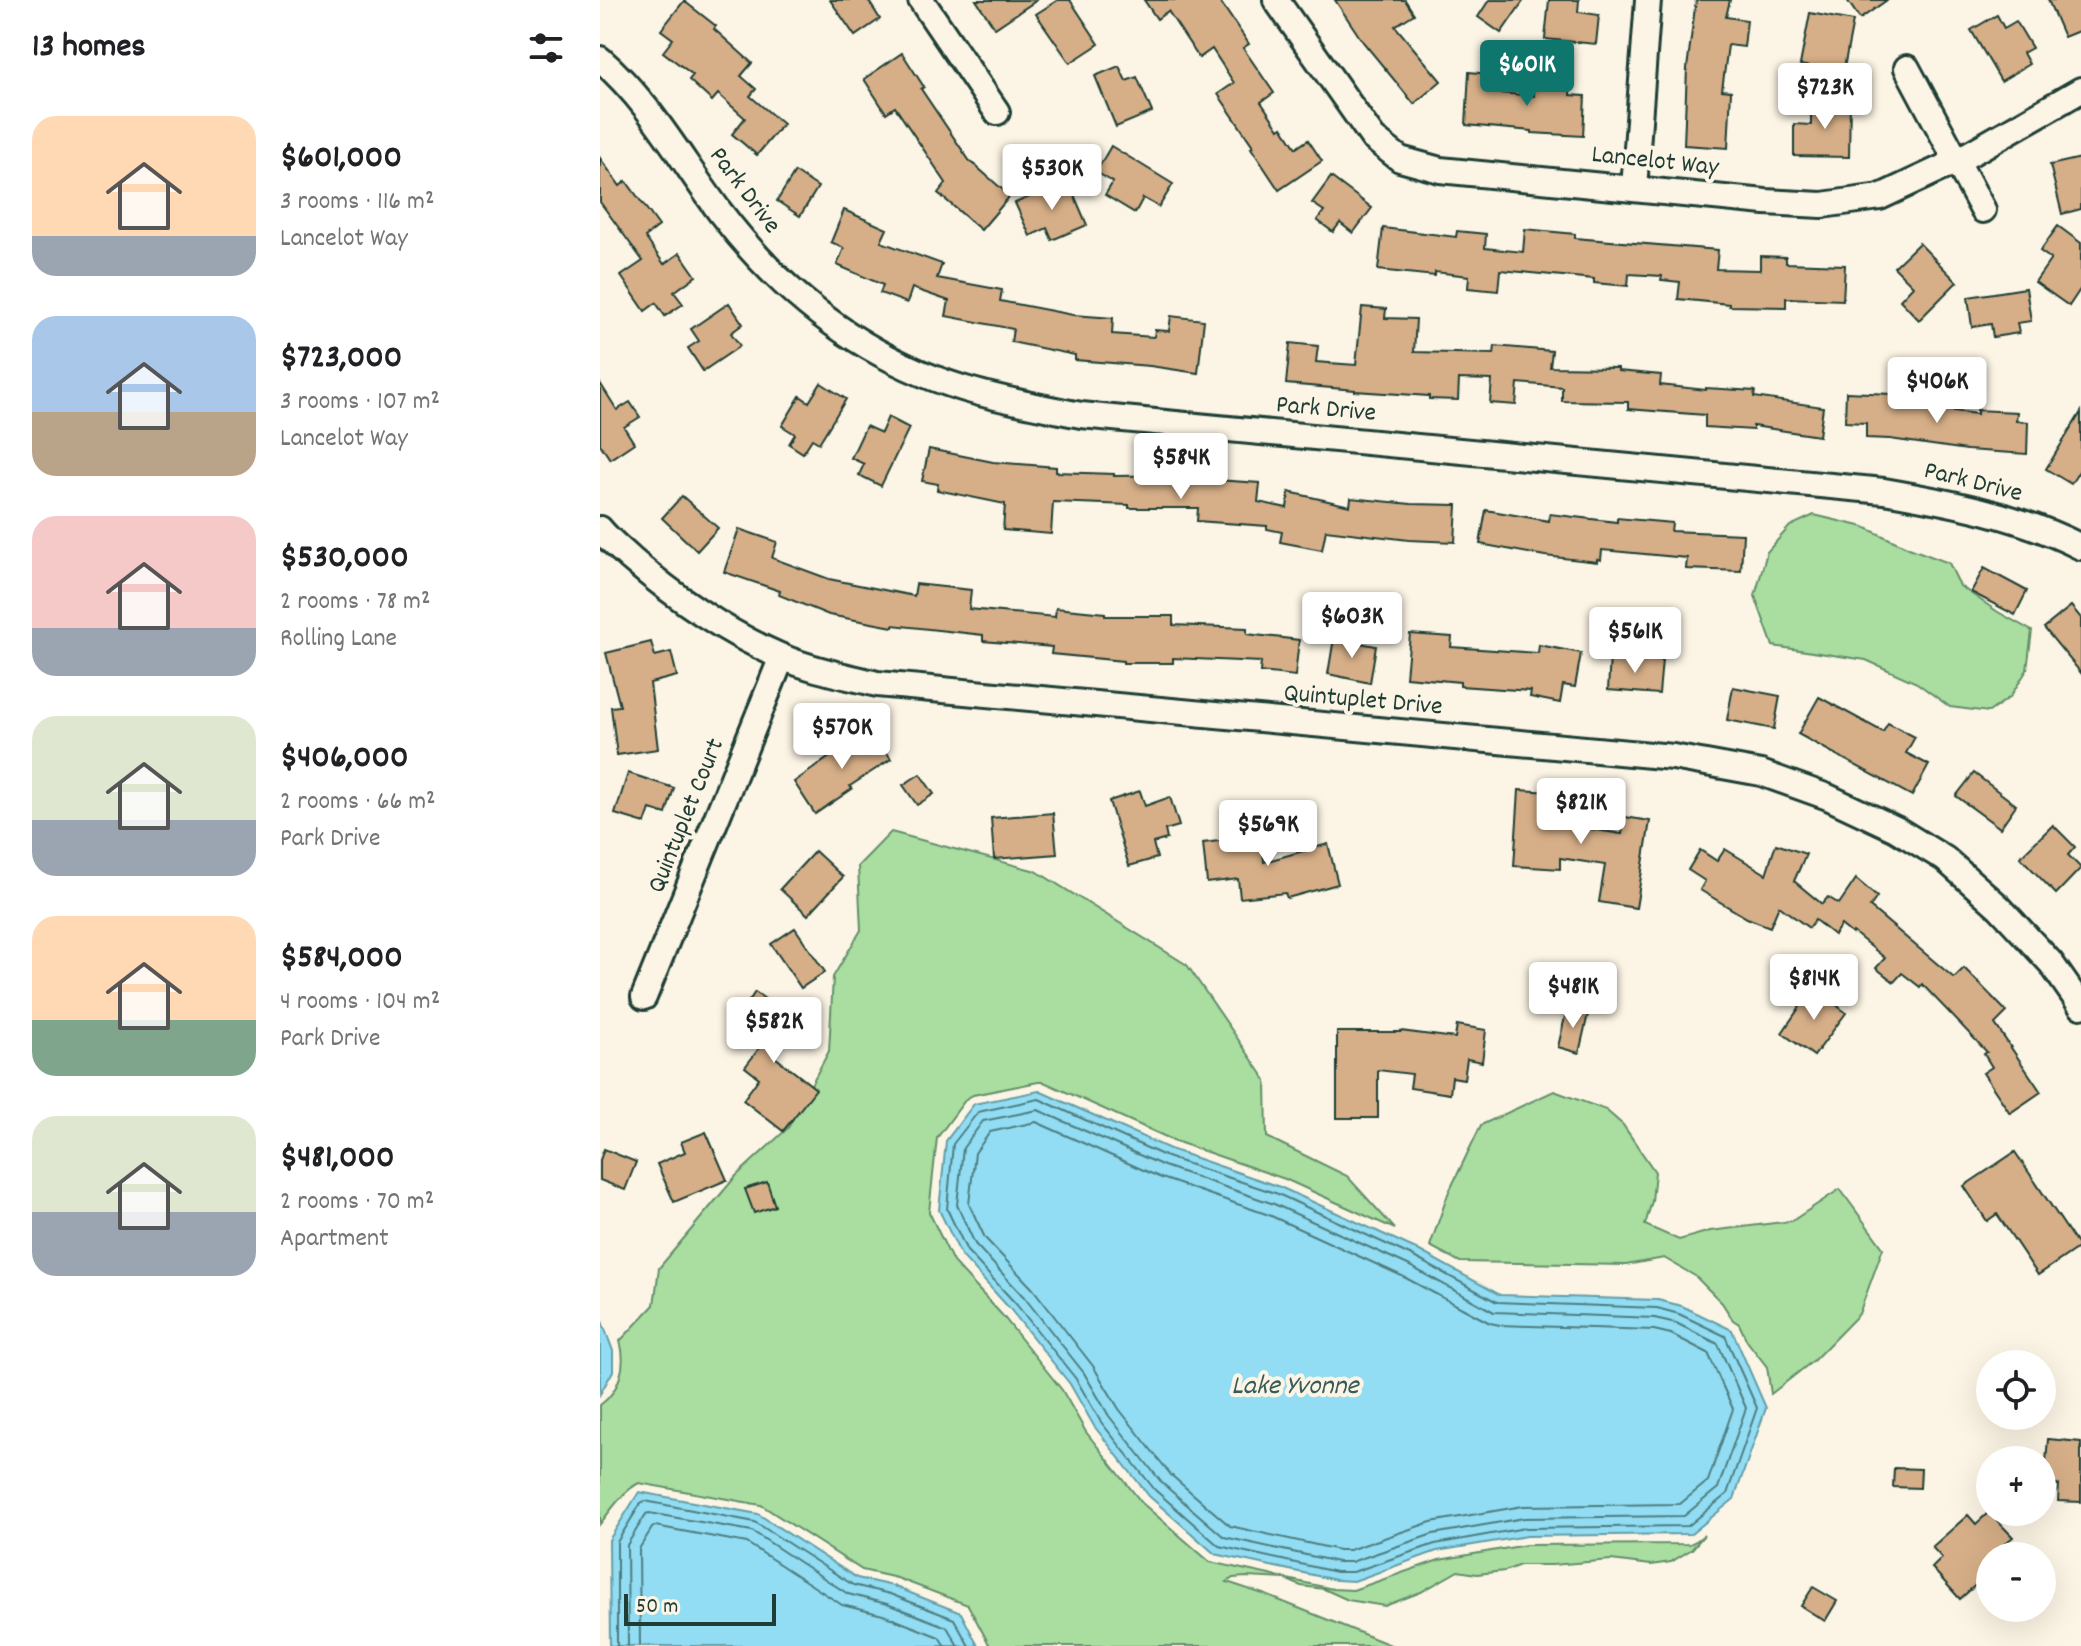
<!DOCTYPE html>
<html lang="en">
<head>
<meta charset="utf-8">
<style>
	:root { --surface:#fff; --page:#f2f2f2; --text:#202124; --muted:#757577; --accent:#0f766e }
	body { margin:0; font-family:Dekko,sans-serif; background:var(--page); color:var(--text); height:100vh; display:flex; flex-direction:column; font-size:30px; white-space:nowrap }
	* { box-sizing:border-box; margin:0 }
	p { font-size:26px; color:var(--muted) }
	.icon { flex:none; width:44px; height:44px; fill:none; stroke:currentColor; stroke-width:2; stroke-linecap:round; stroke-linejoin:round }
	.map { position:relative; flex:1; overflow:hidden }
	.side { display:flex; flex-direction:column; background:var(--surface); width:600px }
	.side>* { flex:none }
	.buttons { position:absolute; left:1376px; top:1350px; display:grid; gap:16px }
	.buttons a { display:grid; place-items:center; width:80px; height:80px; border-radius:50%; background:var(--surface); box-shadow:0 8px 32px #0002; font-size:40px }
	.scale { position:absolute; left:24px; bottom:20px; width:152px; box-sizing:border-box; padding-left:8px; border:4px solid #1f3d34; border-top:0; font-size:22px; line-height:28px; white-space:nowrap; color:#1f3d34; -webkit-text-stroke:6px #fcf5e5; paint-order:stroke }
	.price { position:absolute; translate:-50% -68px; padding:0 18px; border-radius:8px; background:#fff; color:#222; font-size:26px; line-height:52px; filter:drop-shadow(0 2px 4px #0008) }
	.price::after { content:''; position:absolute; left:50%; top:48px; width:24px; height:18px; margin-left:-12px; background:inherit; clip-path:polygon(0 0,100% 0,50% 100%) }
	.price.on { background:var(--accent); color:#fff }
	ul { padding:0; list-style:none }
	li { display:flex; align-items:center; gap:24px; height:200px; padding:0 32px }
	li span { display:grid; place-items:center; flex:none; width:224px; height:160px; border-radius:24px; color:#555 }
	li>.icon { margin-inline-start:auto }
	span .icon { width:96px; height:96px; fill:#fffc; stroke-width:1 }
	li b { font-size:34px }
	h2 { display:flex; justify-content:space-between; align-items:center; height:96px; padding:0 32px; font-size:34px }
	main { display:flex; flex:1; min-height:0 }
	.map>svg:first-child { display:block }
	.green { fill:#a9dea0; stroke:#648e6a; stroke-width:2 }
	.water { fill:#92ddf3; stroke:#649da7; stroke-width:2 }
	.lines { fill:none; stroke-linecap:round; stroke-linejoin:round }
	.shore { stroke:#4d7d80; stroke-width:2 }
	.building { fill:#d6af88; stroke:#1f3d34; stroke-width:2 }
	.street-casing { stroke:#1f3d34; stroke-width:30 }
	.street { stroke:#fcf5e5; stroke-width:24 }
	.labels { text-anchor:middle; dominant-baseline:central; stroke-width:8; stroke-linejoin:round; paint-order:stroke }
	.street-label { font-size:26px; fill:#1f3d34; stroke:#fcf5e5 }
	.water-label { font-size:28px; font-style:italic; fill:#365d5a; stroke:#fcf5e5 }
</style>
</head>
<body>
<main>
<section class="side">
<h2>13 homes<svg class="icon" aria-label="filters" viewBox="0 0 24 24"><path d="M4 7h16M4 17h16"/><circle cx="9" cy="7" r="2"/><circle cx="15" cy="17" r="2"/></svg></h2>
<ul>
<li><span style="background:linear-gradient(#ffd9b3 75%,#9aa5b1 0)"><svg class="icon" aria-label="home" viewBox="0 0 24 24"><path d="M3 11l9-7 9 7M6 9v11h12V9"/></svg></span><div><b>$601,000</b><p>3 rooms · 116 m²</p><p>Lancelot Way</p></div></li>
<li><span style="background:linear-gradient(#a9c7e8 60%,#b9a48a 0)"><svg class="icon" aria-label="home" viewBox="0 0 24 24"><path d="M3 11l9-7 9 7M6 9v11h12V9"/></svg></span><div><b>$723,000</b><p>3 rooms · 107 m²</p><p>Lancelot Way</p></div></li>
<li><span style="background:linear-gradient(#f6c9c9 70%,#9aa5b1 0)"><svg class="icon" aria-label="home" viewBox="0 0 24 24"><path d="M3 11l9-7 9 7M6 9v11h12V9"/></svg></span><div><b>$530,000</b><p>2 rooms · 78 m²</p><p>Rolling Lane</p></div></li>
<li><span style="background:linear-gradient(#dfe7d0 65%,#9aa5b1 0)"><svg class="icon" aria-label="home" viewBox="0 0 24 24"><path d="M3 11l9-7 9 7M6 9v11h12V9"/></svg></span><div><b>$406,000</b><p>2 rooms · 66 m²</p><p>Park Drive</p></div></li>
<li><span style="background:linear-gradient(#ffd9b3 65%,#7fa58c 0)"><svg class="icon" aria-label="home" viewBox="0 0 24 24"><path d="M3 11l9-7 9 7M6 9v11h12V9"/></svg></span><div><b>$584,000</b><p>4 rooms · 104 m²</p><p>Park Drive</p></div></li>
<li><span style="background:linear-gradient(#dfe7d0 60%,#9aa5b1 0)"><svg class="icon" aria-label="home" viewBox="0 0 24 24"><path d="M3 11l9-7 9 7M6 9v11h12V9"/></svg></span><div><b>$481,000</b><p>2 rooms · 70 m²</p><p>Apartment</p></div></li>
</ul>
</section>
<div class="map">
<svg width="1481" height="1646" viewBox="0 0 1481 1646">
	<rect width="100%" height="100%" fill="#fcf5e5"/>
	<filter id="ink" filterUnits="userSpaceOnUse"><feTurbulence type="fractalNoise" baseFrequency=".0125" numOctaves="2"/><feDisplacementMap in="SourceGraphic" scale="16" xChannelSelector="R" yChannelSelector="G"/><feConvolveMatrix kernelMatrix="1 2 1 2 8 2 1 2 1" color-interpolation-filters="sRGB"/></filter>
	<g filter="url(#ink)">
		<g class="green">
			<polygon points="1214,515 1264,527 1309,548 1349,563 1360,586 1398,612 1432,631 1427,670 1410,697 1389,712 1350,707 1317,683 1266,660 1173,646 1155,596 1167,552 1190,526"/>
			<path d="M291,832L436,871L587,965L666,1080L667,1137L747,1176L795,1229L685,1179L575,1141L444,1082H438L373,1095L366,1099L337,1138L329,1212L353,1262L402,1315L462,1390L486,1432L542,1503L610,1562L733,1589L753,1590L839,1560L926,1545L1090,1544L1096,1541L1104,1535L1092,1549L1071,1562L1051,1565L1011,1560L952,1565H920L905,1571L877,1574L858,1571L821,1592L785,1606L748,1600L724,1589L701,1586L685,1579L646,1577L633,1578L627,1582L666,1595L793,1646H390L368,1605L297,1578L262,1570L161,1505L39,1483C23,1491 11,1510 0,1524V1405C20,1391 27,1364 20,1341L54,1305L59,1268L136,1176L188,1128L229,1051L233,977L261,930L258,866Z"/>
			<polygon points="954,1091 1006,1110 1023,1125 1055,1172 1052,1201 1045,1225 1079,1240 1110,1231 1192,1221 1240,1189 1283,1248 1259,1314 1214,1360 1171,1394 1167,1367 1147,1341 1139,1324 1133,1320 1122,1303 1095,1276 1064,1258 1026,1265 860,1262 830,1246 848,1194 881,1125"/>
		</g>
		<g class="water">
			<polygon points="439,1091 570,1149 680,1187 816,1249 900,1295 1058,1300 1082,1306 1132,1330 1166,1408 1134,1499 1091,1534 927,1536 837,1551 754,1581 736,1580 615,1554 549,1496 494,1426 470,1384 410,1309 361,1255 339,1210 346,1141 374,1104"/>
			<polygon points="0,1316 13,1351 13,1371 0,1394"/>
			<polygon points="39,1492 158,1514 257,1578 293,1586 361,1613 378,1646 10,1646 9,1540"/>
		</g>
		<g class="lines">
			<g class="shore">
				<polygon points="439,1099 567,1157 678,1194 812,1256 897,1302 1057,1308 1079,1314 1125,1336 1157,1408 1127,1494 1088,1526 925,1528 835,1544 753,1572 736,1572 619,1546 555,1490 501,1422 476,1379 416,1304 367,1251 347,1209 353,1144 378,1112"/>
				<polygon points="438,1110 564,1166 674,1204 808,1265 894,1312 1055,1318 1076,1323 1118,1344 1146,1408 1118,1488 1084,1516 924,1518 833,1534 751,1562 738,1562 624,1537 562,1483 509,1416 484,1373 424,1297 375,1244 357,1205 363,1148 383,1121"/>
				<polygon points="436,1122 559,1177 669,1215 802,1276 890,1323 900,1325 1054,1330 1071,1334 1108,1353 1133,1409 1108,1481 1080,1504 923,1506 831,1522 749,1550 739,1550 630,1526 571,1475 519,1409 493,1366 433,1289 385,1238 369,1204 375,1153 390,1132"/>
				<polyline points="17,1646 17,1542 41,1503 45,1501 155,1522 253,1585 290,1594 354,1619 369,1646"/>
				<polyline points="28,1646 27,1545 46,1514 49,1513 152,1531 248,1594 287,1604 347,1627 358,1646"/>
				<polyline points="40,1646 39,1549 52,1528 55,1526 147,1543 242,1605 283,1615 339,1637 345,1646"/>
			</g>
		</g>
		<g class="building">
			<polygon points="230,0 268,0 280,19 255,36"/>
			<polygon points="376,0 437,0 395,28"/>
			<polygon points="458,0 470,0 499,44 470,63 436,14"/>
			<polygon points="544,0 619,0 649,44 643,48 674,93 661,102 679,129 682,127 696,148 708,140 722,161 679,190 651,148 653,146 618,94 634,83 612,49 599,58 568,11 557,19"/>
			<polygon points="735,0 805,0 814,14 795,26 841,81 814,104 763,42"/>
			<polygon points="889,0 924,0 901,33 878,17"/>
			<polygon points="949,0 979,0 978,12 999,15 996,44 945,39"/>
			<polygon points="1096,0 1130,0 1126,17 1147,20 1144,47 1128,45 1122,90 1131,91 1128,148 1084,145 1087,68"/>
			<polygon points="1247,0 1287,0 1260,19"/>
			<polygon points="1448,0 1481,0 1481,30 1464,37"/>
			<polygon points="84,1 116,26 114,29 152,63 141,76 156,89 150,96 183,124 157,155 132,134 145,118 118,94 112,101 89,80 93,75 63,52 73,39 61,30"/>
			<polygon points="1210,13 1253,21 1243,73 1200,65"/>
			<polygon points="1397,15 1404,28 1416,21 1432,48 1423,53 1429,64 1401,81 1371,30"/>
			<polygon points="302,53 324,87 321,89 369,160 410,196 381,230 338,193 346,183 295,107 286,113 264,79"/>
			<polygon points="519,66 526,81 537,77 552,112 516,127 495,76"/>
			<polygon points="869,72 890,74 888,92 934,96 934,78 971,80 970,95 985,96 983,136 932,133 932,131 866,125"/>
			<polygon points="1211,101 1250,102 1249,157 1194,156 1194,124 1211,125"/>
			<polygon points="511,146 573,184 559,207 543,198 535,213 505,195 513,182 496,172"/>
			<polygon points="0,158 20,186 26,181 59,226 45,237 64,264 80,253 96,276 74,292 83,304 65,316 56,303 45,311 21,276 43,261 0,202"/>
			<polygon points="1481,158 1481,209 1462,214 1450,165"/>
			<polygon points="195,172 218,187 200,216 177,201"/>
			<polygon points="731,177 772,208 753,233 740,223 733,232 717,220 724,211 712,203"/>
			<polygon points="462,183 469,183 487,225 452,240 447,228 430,236 415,203"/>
			<polygon points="244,210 287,229 281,242 342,264 337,278 402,290 400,301 473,315 513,318 512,334 554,337 555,330 569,331 571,316 604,320 598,373 550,366 475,360 475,355 411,342 413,329 346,316 349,301 312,288 307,303 280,293 283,285 237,265 244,248 231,242"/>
			<polygon points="1458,226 1481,243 1481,288 1469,306 1435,282 1451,259 1440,251"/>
			<polygon points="783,228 856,237 857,231 886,234 885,248 923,252 925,229 975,234 975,238 1118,250 1116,269 1160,270 1160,256 1186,257 1186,263 1245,265 1243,300 1186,298 1186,307 1129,306 1129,304 1078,299 1080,282 1061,280 1062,276 1029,274 1028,286 994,283 994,279 900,270 898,291 868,288 869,276 835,272 835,276 778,270"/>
			<polygon points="1319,243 1357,282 1319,320 1300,300 1313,286 1294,267"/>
			<polygon points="1426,288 1431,321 1417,323 1419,333 1393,337 1391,324 1372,327 1368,297"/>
			<polygon points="129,303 143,324 131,333 140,346 103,371 88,348 99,341 91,329"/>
			<polygon points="762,307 786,309 785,318 816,319 814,352 894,354 895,346 952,351 950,367 1018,368 1018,371 1061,375 1060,385 1106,390 1106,388 1155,391 1154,397 1223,407 1219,436 1153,426 1153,430 1105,427 1105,415 1028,409 1028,402 962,401 962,387 918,383 916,405 890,403 892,380 859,379 858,400 829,399 829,396 755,391 755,390 686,384 690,343 718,346 716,362 756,365"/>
			<polygon points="0,383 17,410 30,402 40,417 24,427 34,443 10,459 0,444"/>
			<polygon points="221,383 246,399 219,443 212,439 203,453 189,444 195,434 182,426 200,396 209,402"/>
			<polygon points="1246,392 1292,394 1291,402 1377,414 1377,410 1417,412 1416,421 1428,422 1427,454 1367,450 1290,439 1266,438 1266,423 1245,422"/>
			<polygon points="1481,412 1481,468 1471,484 1446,469"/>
			<polygon points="288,417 309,428 281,486 259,475 264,464 251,458 266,426 281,433"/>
			<polygon points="329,449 393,462 456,467 456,472 514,474 514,476 587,475 587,478 660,483 658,502 687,508 689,492 750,506 751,498 811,504 857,505 855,542 809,540 726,530 722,550 680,542 682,532 667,529 667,526 597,521 598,508 529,508 529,505 453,502 451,534 403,530 405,504 337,490 338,484 322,481"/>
			<polygon points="82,496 118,528 97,551 62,518"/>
			<polygon points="886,510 949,521 950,514 1017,522 1017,518 1072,523 1071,531 1143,534 1141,571 1086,569 1087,558 1002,550 1001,560 997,559 997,562 945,556 880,544"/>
			<polygon points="139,529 177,542 172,558 229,579 314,596 316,584 371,590 369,609 455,617 456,608 505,613 505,616 573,616 573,625 647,628 647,634 699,640 695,676 660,672 661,662 573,658 573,663 523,663 523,661 451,654 452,647 383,641 383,635 293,625 293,627 229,615 179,595 180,591 124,572"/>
			<polygon points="1384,568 1427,591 1415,615 1371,592"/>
			<polygon points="1471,606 1481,618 1481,673 1444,628"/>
			<polygon points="810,634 852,637 851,647 938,653 939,645 981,653 975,687 963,685 960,703 930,697 931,691 860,686 860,682 806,677"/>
			<polygon points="734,638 776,646 770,683 728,674"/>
			<polygon points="51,642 55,656 71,652 77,676 50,683 58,749 17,755 11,707 20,706 6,653"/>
			<polygon points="1010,656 1062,660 1059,694 1008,690"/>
			<polygon points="1133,687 1180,696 1174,729 1127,720"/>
			<polygon points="1219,697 1283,732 1288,723 1315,737 1306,753 1329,765 1312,796 1198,734"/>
			<polygon points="271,728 291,759 250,786 252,789 215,814 194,782"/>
			<polygon points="28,773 74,788 66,814 50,809 45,823 15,814"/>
			<polygon points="1374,773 1416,805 1400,828 1356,796"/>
			<polygon points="320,774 334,794 317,805 303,785"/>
			<polygon points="919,790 952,792 952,804 973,805 972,826 1022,834 1025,817 1050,821 1036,908 999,902 1005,865 960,858 960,869 914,866"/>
			<polygon points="540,791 545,806 570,797 579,826 565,830 567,839 553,843 557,858 529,866 509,801"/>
			<polygon points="453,813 457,854 394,859 391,818"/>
			<polygon points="1453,825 1475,847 1468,855 1481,868 1456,894 1420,857"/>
			<polygon points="662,836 664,862 728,844 738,884 687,898 685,893 640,898 638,879 607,883 603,843"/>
			<polygon points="1176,844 1206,854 1194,881 1222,904 1228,897 1239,904 1256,879 1277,897 1270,907 1354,978 1364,968 1407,1012 1395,1024 1441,1092 1410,1113 1383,1073 1392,1067 1384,1054 1387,1052 1322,984 1320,987 1302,973 1294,982 1276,968 1285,958 1253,932 1252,934 1241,925 1234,935 1215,920 1209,928 1179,906 1170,927 1147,918 1100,890 1105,881 1088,870 1100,850 1117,861 1125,849 1166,874"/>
			<polygon points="215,851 243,877 208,915 180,889"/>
			<polygon points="195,928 225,972 201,988 171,944"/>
			<polygon points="1214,986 1246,1013 1214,1056 1182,1033"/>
			<polygon points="155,992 198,1022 175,1057 216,1089 183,1131 143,1100 159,1078 145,1067 167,1038 138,1018"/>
			<polygon points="967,1008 988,1014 979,1053 958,1047"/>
			<polygon points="857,1025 886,1030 882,1062 867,1059 864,1079 852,1077 850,1094 810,1088 812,1074 778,1070 778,1118 737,1118 737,1032 800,1032 800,1031 855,1038"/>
			<polygon points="106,1132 127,1180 74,1202 57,1164 85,1152 81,1142"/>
			<polygon points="4,1149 36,1162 25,1190 0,1180 0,1160"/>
			<polygon points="1415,1152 1479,1247 1438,1275 1397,1214 1387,1221 1364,1186"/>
			<polygon points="167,1182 175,1206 154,1213 145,1189"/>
			<polygon points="1448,1439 1481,1442 1481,1502 1458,1501 1459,1485 1444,1484"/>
			<polygon points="1294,1468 1321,1469 1320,1488 1293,1487"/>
			<polygon points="1389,1512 1413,1537 1390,1556 1390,1572 1360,1599 1332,1568 1342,1558 1332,1547 1368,1515 1376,1524"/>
			<polygon points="1213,1587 1237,1601 1225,1621 1201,1606"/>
		</g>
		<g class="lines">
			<g class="street-casing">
				<g id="street">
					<polyline points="321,0 397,112"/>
					<polyline points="676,0 773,138 800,159 840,170 1165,202 1222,205 1280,197 1357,161 1481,90"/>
					<path d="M0,59C50,102 81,160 120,212C183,295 262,357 362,388C401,400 441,407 481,415L1284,491C1353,503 1418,515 1481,547"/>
					<polyline points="1307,68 1383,210"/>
					<polyline points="1034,188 1048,0"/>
					<path d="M0,529C9,540 20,549 31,559C76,598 127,633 182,657C212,670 246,676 277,684L1073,757L1161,773L1228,797L1296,829L1345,859L1399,907L1451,963L1481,1006"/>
					<polyline points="44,997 182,657"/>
				</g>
			</g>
			<use href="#street" class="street"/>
		</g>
	</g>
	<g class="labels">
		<g class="street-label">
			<text transform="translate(1055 162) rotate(6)">Lancelot Way</text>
			<text transform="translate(144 191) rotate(53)">Park Drive</text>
			<text transform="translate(726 410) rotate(5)">Park Drive</text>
			<text transform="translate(1373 483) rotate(14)">Park Drive</text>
			<text transform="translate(763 701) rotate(5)">Quintuplet Drive</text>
			<text transform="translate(87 816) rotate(-68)">Quintuplet Court</text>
		</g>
		<g class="water-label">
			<text x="695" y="1388">Lake Yvonne</text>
		</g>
	</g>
</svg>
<div class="buttons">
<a><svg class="icon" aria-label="locate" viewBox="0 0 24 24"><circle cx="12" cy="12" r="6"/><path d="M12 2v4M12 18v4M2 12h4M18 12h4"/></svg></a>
<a>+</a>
<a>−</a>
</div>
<div class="scale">50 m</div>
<b class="price on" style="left:927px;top:108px">$601K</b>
<b class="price" style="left:1225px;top:131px">$723K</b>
<b class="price" style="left:452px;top:212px">$530K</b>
<b class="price" style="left:1337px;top:425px">$406K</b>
<b class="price" style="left:581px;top:501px">$584K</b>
<b class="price" style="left:752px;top:660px">$603K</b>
<b class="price" style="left:1035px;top:675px">$561K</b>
<b class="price" style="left:242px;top:771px">$570K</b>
<b class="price" style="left:981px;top:846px">$821K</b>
<b class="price" style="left:668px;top:868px">$569K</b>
<b class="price" style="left:1214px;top:1022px">$814K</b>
<b class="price" style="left:973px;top:1030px">$481K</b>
<b class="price" style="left:174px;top:1065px">$582K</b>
</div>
</main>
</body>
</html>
